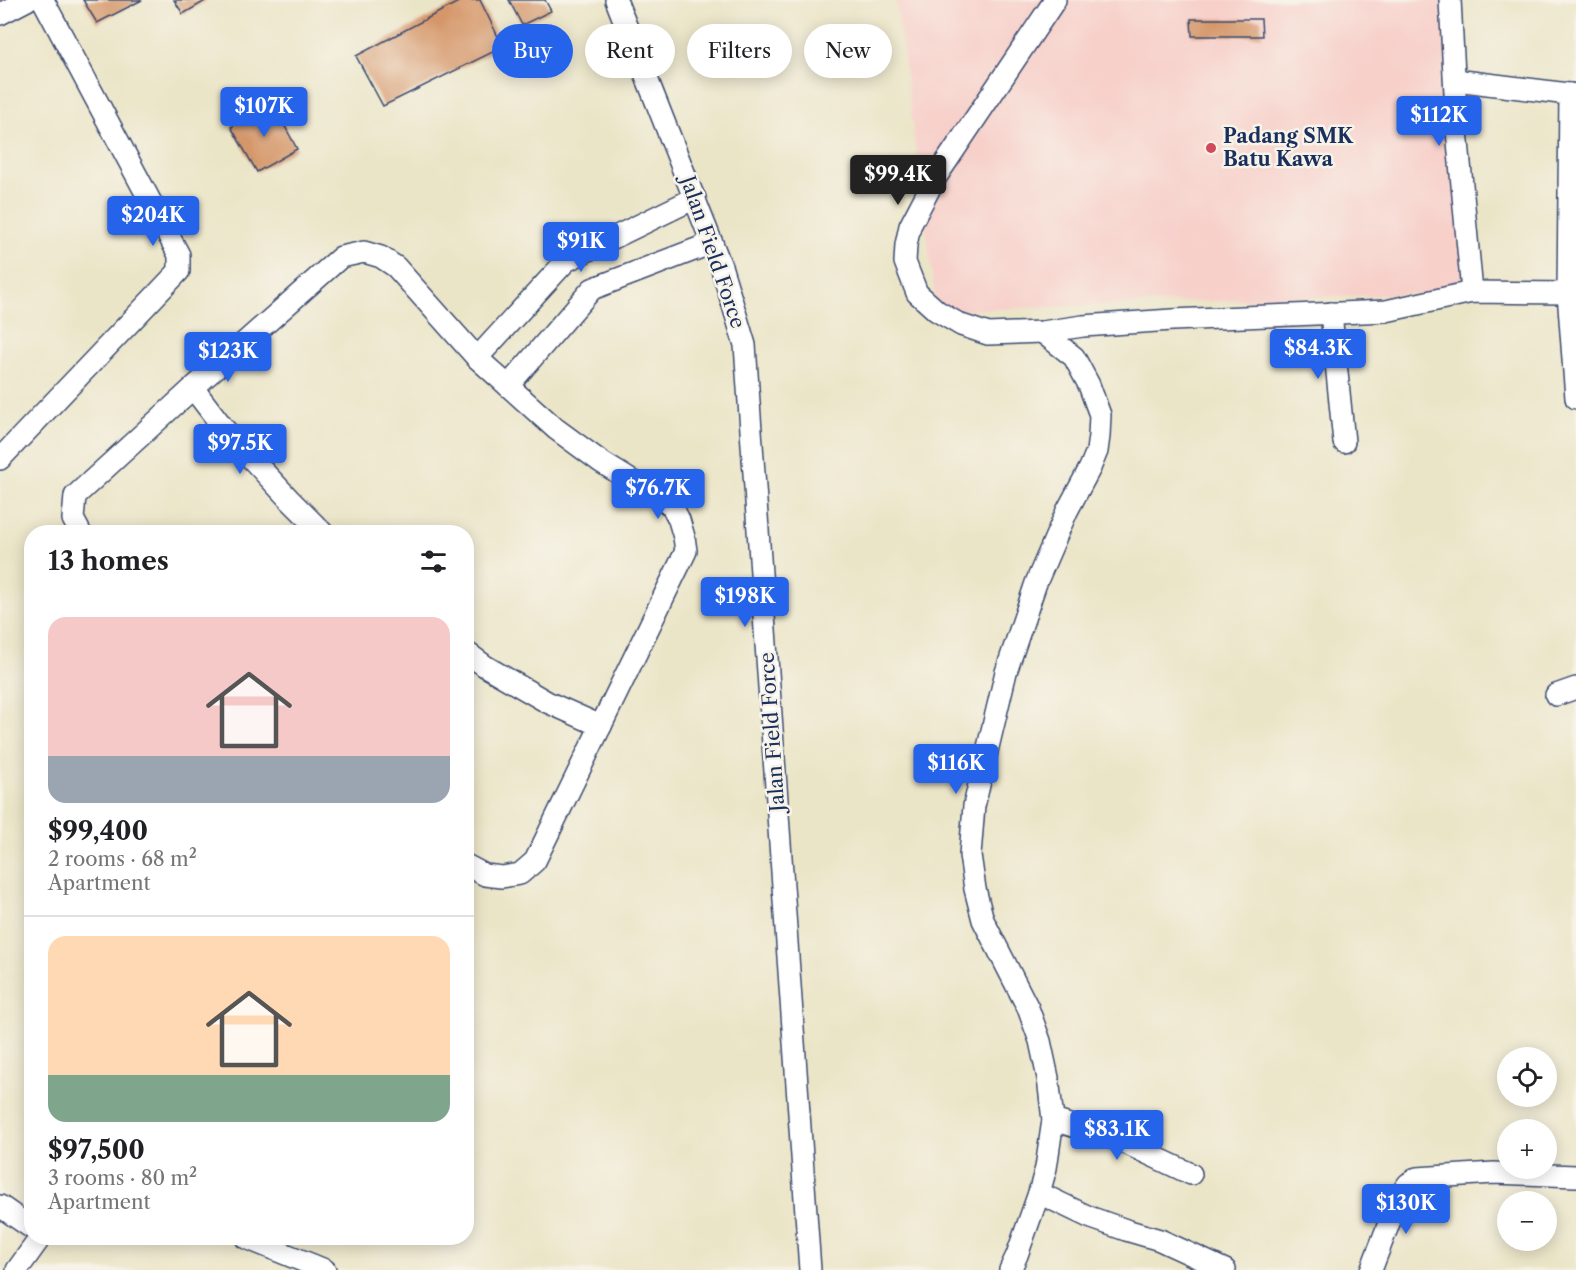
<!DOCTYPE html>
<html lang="en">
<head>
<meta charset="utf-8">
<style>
	:root { --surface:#fff; --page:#f2f2f2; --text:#202124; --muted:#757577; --line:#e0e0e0; --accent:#2563eb }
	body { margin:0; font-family:"Libre Caslon Text",serif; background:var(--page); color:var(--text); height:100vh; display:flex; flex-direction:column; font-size:22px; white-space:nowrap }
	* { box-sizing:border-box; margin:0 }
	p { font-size:20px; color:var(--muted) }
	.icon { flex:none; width:33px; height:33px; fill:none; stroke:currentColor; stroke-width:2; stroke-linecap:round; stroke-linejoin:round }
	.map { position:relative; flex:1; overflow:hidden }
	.sheet { position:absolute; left:24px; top:525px; width:450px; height:720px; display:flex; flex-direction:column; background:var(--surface); border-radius:24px; box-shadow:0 3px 15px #0003 }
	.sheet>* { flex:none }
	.banner { position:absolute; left:492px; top:24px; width:570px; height:54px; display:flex; gap:12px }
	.fabs { position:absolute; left:1497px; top:1047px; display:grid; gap:12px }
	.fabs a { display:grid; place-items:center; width:60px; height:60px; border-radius:50%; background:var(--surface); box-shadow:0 3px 15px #0003; font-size:30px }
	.price { position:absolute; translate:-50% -51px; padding:0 14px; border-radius:6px; background:var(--accent); color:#fff; font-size:20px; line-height:39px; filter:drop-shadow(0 2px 3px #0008) }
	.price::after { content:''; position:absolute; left:50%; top:36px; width:18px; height:14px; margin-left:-9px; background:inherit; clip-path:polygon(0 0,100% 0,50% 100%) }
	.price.selected { background:#222; color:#fff }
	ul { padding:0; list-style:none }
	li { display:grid; align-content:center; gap:12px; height:318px; padding:0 24px }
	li+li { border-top:2px solid var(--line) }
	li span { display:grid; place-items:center; height:186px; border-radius:18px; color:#555 }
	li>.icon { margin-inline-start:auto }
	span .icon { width:108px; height:108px; fill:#fffc; stroke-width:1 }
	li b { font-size:26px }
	h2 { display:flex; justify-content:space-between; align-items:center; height:72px; padding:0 24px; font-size:26px }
	.tag { padding:0 21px; border-radius:27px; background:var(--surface); box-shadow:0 3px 15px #0003; font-size:21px; line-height:54px }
	.tag.selected { background:var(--accent); color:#fff }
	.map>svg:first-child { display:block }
	.built { fill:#f7d0ca }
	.building { fill:#d5976b }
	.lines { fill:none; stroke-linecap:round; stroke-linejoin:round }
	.minor-casing { stroke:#3a4a6e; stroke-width:24 }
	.minor { stroke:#fff; stroke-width:21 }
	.poi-dot { fill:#d1495b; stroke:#f7f3e8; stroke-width:2 }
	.labels { text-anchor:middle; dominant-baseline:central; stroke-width:5; stroke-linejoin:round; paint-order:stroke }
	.poi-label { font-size:20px; font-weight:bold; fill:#1b2f5e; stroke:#f7f3e8; text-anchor:start }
	.street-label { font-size:20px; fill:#1b2f5e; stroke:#f7f3e8 }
</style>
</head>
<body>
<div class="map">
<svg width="1576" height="1270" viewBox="0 0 1576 1270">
	<rect width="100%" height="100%" fill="#f7f3e8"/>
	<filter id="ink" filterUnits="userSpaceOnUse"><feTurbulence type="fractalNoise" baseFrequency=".0167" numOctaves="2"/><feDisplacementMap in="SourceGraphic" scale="12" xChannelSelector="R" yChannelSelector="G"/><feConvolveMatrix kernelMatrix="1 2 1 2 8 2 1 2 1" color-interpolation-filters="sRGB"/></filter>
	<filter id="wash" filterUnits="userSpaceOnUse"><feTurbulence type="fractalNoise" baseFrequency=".008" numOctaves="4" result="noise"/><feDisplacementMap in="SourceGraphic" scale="24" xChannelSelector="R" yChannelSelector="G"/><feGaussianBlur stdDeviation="1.35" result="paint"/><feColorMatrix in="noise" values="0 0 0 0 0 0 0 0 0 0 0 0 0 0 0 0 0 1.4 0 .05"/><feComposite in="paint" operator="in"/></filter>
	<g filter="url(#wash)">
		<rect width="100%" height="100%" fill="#ebe5c8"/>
		<polygon class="built" points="896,0 1443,0 1472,292 937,311"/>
		<g id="blocks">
			<g class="building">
				<polygon points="83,0 142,0 97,23"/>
				<polygon points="174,0 207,0 183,14"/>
				<polygon points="462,0 480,0 503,47 383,106 356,56"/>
				<polygon points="509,0 545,0 551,11 522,25"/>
				<polygon points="1191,19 1261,19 1262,36 1192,36"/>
				<polygon points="273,104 297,149 257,172 231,127"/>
			</g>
		</g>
	</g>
	<g filter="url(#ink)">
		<use href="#blocks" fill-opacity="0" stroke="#3a4a6e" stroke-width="1.5"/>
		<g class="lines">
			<g class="minor-casing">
				<g id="minor">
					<polyline points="616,0 721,266 745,345 810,1270"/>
					<polyline points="1055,0 934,180 910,226 906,245 905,262 917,293 937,311 961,325 988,334 1042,332 1083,326 1172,320 1386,311 1472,292 1568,293 1576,295"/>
					<polyline points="1450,0 1457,131 1472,292"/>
					<polyline points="0,14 27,0"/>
					<polyline points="1455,80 1576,95"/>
					<polyline points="1570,94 1568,293 1576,398"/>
					<polyline points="1331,313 1344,442"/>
					<polyline points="477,358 566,261 695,198"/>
					<polyline points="508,386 592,289 712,243"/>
					<polyline points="193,388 225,430 289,499 322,532"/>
					<polyline points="0,459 179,271 179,255 43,0"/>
					<polyline points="80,532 73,519 75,496 193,388 341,257 364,252 381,257 396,267 477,358 556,429 601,462 672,506 679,520 684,537 686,551 535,861 520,874 502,877 485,875 466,865"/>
					<polyline points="466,652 485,666 547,702 601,726"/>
					<polyline points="1556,695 1576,688"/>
					<polyline points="1053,1120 1119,1140 1191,1174"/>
					<polyline points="1039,1193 1089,1217 1126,1230 1160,1240 1225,1270"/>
					<polyline points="0,1206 32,1228"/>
					<polyline points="246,1238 325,1270"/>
					<polyline points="17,1270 40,1238"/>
					<polyline points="1010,1270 1017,1255 1039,1193 1046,1168 1053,1120 1048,1078 1040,1041 1028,1008 983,920 975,889 970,855 974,806 1006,672 1036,583 1067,511 1090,468 1097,451 1099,436 1100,415 1089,385 1074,357 1042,332"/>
					<polyline points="1371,1270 1399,1197 1408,1184 1417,1178 1494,1173 1576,1176"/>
				</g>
			</g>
			<use href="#minor" class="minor"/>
		</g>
	</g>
	<circle class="poi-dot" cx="1211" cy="148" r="6"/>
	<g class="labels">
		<g class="poi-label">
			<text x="1223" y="136">Padang SMK<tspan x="1223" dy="23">Batu Kawa</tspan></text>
		</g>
		<g class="street-label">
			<text transform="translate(713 252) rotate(71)">Jalan Field Force</text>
			<text transform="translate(772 732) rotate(-94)">Jalan Field Force</text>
		</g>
	</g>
</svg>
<div class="fabs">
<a><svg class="icon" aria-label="locate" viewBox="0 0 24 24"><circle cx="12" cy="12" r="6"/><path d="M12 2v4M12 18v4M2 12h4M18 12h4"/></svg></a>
<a>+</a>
<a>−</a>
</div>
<b class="price" style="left:264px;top:138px">$107K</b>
<b class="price" style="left:1439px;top:147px">$112K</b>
<b class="price selected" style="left:898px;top:206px">$99.4K</b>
<b class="price" style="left:153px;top:247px">$204K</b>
<b class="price" style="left:581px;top:273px">$91K</b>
<b class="price" style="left:1318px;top:380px">$84.3K</b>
<b class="price" style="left:228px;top:383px">$123K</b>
<b class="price" style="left:240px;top:475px">$97.5K</b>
<b class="price" style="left:658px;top:520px">$76.7K</b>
<b class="price" style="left:745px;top:628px">$198K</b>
<b class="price" style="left:956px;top:795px">$116K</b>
<b class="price" style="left:1117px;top:1161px">$83.1K</b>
<b class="price" style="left:1406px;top:1235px">$130K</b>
<div class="banner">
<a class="tag selected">Buy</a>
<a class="tag">Rent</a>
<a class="tag">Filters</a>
<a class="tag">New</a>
</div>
<section class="sheet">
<h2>13 homes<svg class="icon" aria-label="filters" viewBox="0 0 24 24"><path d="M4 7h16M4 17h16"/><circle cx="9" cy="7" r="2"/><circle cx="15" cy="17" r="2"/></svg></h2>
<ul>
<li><span style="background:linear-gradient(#f6c9c9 75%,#9aa5b1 0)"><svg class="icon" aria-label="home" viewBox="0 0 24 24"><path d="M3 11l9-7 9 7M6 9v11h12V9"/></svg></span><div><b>$99,400</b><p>2 rooms · 68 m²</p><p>Apartment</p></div></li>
<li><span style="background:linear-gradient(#ffd9b3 75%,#7fa58c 0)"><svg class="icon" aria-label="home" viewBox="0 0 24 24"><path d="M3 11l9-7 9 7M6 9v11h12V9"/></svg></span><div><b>$97,500</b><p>3 rooms · 80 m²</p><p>Apartment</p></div></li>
</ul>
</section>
</div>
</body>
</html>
